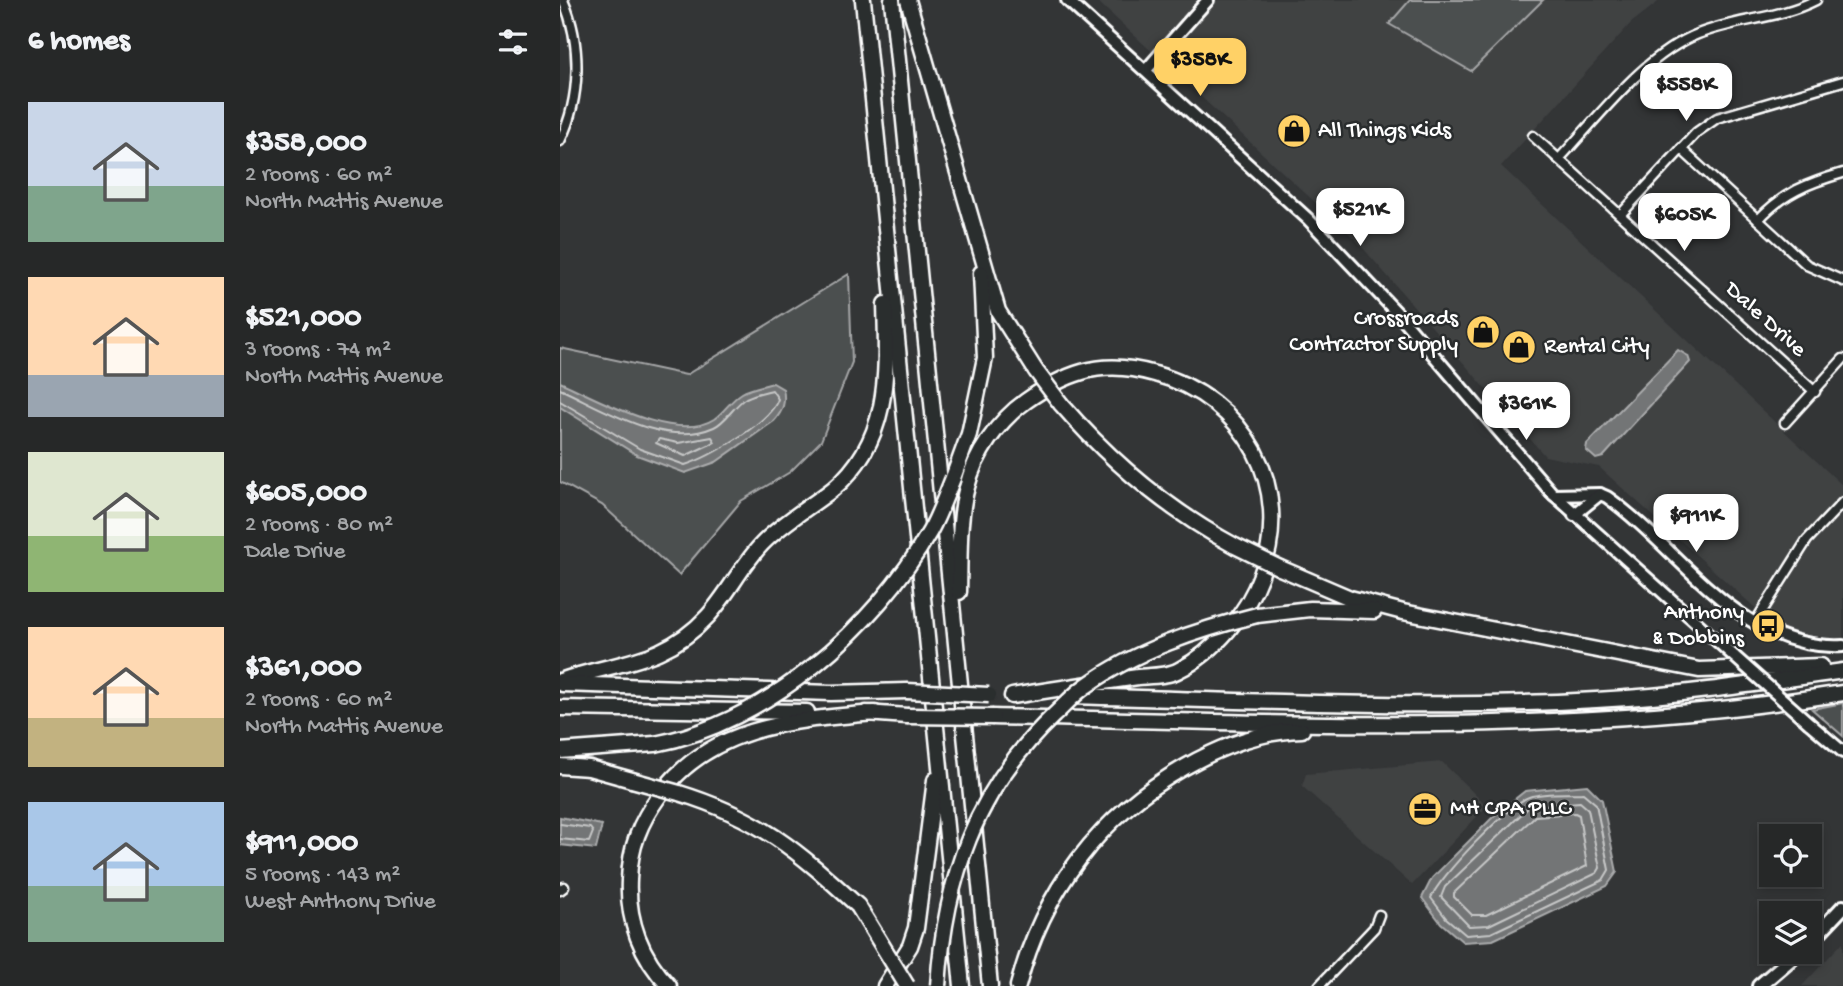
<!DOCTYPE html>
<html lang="en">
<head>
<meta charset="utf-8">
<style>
	:root { --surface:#262828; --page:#323434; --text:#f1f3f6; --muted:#a4a6a8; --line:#424445; --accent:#ffd166 }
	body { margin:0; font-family:"Gochi Hand",sans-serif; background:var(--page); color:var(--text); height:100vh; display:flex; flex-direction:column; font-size:26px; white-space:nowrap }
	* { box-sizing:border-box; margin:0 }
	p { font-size:23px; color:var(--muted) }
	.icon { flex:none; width:38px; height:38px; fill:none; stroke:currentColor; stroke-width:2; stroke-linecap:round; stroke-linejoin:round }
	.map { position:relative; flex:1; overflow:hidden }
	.drawer { display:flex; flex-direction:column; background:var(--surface); width:560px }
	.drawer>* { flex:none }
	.buttons { position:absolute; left:1199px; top:824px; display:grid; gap:14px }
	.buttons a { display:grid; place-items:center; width:63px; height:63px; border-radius:0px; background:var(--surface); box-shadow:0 4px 10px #0003,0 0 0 2px var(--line); font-size:35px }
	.price { position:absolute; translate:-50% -60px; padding:0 16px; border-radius:14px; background:#fff; color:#222; font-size:23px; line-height:46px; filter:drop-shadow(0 2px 4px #0008) }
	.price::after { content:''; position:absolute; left:50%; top:42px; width:21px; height:16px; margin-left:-10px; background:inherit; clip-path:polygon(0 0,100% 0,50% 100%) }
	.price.selected { background:var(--accent); color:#111 }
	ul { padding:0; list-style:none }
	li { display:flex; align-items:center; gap:21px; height:175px; padding:0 28px }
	li span { display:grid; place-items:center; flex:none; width:196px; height:140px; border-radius:0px; color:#555 }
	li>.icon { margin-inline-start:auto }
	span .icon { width:84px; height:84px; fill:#fffc; stroke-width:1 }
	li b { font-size:30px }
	h2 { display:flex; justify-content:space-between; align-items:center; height:84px; padding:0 28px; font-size:30px }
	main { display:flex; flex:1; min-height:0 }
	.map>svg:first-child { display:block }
	.built { fill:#404243 }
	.green { fill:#4c4f50; stroke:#a6a7a8; stroke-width:2 }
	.water { fill:#737576; stroke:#abacad; stroke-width:2 }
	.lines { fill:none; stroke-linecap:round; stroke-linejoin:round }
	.shore { stroke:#c7c8c8; stroke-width:2 }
	.street-casing { stroke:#fff; stroke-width:13 }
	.secondary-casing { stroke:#fff; stroke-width:16 }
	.primary-casing { stroke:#fff; stroke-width:18 }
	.highway-casing { stroke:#fff; stroke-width:19 }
	.street { stroke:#2a2d2e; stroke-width:8 }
	.secondary { stroke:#2a2d2e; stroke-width:10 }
	.primary { stroke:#2a2d2e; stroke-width:12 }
	.highway { stroke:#2a2d2e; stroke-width:14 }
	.secondary-bridge-casing { stroke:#fff; stroke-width:16; stroke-linecap:butt }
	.highway-bridge-casing { stroke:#fff; stroke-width:19; stroke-linecap:butt }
	.secondary-bridge { stroke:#2a2d2e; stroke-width:10 }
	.highway-bridge { stroke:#2a2d2e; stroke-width:14 }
	.labels { text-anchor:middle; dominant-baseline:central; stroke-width:5; stroke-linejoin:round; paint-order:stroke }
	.poi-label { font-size:23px; fill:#fff; stroke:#2a2d2e; text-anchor:start }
	.street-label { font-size:23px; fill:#fff; stroke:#2a2d2e }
</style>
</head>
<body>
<main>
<section class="drawer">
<h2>6 homes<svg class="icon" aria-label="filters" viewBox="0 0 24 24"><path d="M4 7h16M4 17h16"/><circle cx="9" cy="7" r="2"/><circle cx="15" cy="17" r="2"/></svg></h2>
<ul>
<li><span style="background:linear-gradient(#c9d6e8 60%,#7fa58c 0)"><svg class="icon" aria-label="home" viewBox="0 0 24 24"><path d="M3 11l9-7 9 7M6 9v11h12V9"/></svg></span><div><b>$358,000</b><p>2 rooms · 60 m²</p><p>North Mattis Avenue</p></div></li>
<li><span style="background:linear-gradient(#ffd9b3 70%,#9aa5b1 0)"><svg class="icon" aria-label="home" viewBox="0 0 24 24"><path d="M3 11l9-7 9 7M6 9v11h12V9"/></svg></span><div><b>$521,000</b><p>3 rooms · 74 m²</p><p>North Mattis Avenue</p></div></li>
<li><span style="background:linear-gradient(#dfe7d0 60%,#8fb573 0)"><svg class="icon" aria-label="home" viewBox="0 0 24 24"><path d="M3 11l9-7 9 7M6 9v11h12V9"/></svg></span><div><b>$605,000</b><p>2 rooms · 80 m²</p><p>Dale Drive</p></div></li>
<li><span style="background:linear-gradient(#ffd9b3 65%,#c2b280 0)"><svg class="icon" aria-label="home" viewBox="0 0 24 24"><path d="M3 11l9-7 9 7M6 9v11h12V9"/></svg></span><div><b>$361,000</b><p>2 rooms · 60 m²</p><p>North Mattis Avenue</p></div></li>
<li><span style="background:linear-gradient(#a9c7e8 60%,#7fa58c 0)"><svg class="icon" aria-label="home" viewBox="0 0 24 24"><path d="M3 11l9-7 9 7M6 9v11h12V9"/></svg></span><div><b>$911,000</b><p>5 rooms · 143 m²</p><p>West Anthony Drive</p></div></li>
</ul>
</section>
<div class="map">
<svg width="1283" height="986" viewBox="0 0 1283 986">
	<rect width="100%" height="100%" fill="#333536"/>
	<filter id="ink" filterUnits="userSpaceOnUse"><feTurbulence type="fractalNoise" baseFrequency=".0143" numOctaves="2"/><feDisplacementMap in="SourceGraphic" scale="14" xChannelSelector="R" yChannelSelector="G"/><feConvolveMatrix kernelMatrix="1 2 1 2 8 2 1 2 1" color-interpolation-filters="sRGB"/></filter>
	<g filter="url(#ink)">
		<g class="built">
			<polygon points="536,0 850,0 829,25 911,71 983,0 1097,0 1098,2 1071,23 941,166 1283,486 1283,639 1222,632 1039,467 985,456 796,240"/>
			<polygon points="882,762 927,806 852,885 742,786 746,774"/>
			<polygon points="1283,942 1283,986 1242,986"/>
		</g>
		<g class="green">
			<polygon points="850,0 983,0 911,71 829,24"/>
			<polygon points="289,274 292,362 261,441 230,472 181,501 119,575 42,505 0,482 0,348 126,375"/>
			<polygon points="1283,703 1283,736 1252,709"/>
		</g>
		<g class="water">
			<polygon points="1118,350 1128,356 1130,362 1043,457 1036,459 1026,450 1027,444"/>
			<path d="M0,382C36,398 116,444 154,419C164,412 171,400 182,393C190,388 203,386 213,383L223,389C226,402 223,411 214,421L156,462L125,473L77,455L0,407Z"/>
			<polygon points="1027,785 1042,800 1057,872 1047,886 933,940 903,942 881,923 862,898 872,878 936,814 965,791"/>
			<polygon points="0,817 42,825 36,849 0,845"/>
		</g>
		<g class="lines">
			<g class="shore">
				<path d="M0,389C44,409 105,449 154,427C167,421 174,405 186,398C194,394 204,392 212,390L218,399C211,422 148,458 125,465L80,449L0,401"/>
				<polygon points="152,437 155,442 125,456 96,443 99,439 118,443"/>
				<path d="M1023,793L1036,804L1049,870L1043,880L931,933L906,935L886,918L871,898C877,879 950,803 969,797C984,792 1007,794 1023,793Z"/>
				<polygon points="1020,802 1028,809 1040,868 1037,873 929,925 909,926 881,897 885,887 970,806"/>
				<polygon points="1015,813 1019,815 1027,866 926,915 912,915 894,897 894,893 975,816"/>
				<polyline points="0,824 30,828 33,832 29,842 0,839"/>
			</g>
			<g class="street-casing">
				<g id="street">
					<polyline points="973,136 1255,392"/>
					<path d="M0,141C21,98 22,44 3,0"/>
					<polyline points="1121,149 1247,265 1283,281"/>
					<path d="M999,159C1038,118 1084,55 1138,34C1176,19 1219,19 1256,0"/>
					<polyline points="1061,214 1137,132 1157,118 1283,81"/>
					<path d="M1198,220C1223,193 1248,183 1283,173"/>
					<polyline points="1225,423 1283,359"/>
					<polyline points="1194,624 1247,540 1283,502"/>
					<polyline points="0,890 4,887"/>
					<polyline points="759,986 814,928 819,915"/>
				</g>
			</g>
			<g class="secondary-casing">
				<g id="secondary">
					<polyline points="507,0 748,219 840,316 991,492 1175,657"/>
					<polyline points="586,70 648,0"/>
					<polyline points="994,495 1040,494"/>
					<path d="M1014,515L1040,494L1047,497C1123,551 1179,651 1283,646"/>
					<polyline points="1249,723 1283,752"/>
				</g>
			</g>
			<g class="primary-casing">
				<g id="primary">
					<polyline points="1250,942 1283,907"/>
					<polyline points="1199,986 1239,952"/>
				</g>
			</g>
			<g class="highway-casing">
				<g id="highway">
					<polyline points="303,0 402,986"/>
					<polyline points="332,0 430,986"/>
					<polyline points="348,0 438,311 476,371"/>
					<path d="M501,404C551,462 608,510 675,546"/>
					<polyline points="393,478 409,434 425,358 421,273"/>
					<polyline points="720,568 790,598 843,612 1139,670 1261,666"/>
					<path d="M399,592C400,558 398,520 407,487C415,454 438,421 466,401C483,389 501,378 522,372C545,365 571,367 595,374C685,398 734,487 701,575C687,613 655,652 619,670C609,676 590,676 578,677C536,683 494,689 452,696"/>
					<polyline points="697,615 750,609 814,611"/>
					<path d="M0,681C56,661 103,665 148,616C168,594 181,566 202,544C222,523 250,507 273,489C331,440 327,373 325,304"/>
					<polyline points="2,684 271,693 347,691"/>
					<path d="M506,696C682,700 860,710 1036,700C1119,696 1201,683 1283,671"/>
					<polyline points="0,708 247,712"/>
					<polyline points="306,713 347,716"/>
					<path d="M433,717C716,722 1002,739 1283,693"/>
					<polyline points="0,751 95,744"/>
					<polyline points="0,766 29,768 72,780"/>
					<path d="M119,793C200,818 237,850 298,906"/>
					<path d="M109,986C81,957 67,920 69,880C70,847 80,822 99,796C149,725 236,720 315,713"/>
					<polyline points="325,986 350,946 356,928 375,780"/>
					<path d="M458,986C482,892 541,814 625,767C662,746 700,731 742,730"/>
				</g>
			</g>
			<use href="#street" class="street"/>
			<use href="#secondary" class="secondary"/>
			<use href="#primary" class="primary"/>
			<use href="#highway" class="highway"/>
			<g class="secondary-bridge-casing">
				<polyline id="secondary-bridge" points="1175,657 1249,723"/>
			</g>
			<g class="highway-bridge-casing">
				<g id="highway-bridge">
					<polyline points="476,371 501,404"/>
					<polyline points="675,546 720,568"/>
					<polyline points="347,691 429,695"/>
					<polyline points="347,716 433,717"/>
					<path d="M95,744C205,724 316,627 370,531C379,515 386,495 393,478"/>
					<polyline points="72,780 119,793"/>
					<polyline points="298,906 347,986"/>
					<path d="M378,986C385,879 415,790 494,715C504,706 514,694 526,686C576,650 638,630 697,615"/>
				</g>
			</g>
			<use href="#secondary-bridge" class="secondary-bridge"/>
			<use href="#highway-bridge" class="highway-bridge"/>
		</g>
	</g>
	<defs>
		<g id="shop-disc" transform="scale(1.75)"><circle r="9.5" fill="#ffd166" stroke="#2a2d2e"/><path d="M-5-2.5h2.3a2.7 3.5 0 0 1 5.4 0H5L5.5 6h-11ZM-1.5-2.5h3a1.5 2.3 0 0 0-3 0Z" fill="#111"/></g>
		<g id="bus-disc" transform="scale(1.75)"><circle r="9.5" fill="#ffd166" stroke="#2a2d2e"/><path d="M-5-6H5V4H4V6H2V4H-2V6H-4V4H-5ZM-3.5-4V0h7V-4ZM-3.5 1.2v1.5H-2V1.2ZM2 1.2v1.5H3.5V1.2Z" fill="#111"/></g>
		<g id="office-disc" transform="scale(1.75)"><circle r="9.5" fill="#ffd166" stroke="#2a2d2e"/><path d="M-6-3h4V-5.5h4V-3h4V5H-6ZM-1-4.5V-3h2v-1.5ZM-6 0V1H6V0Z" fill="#111"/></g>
	</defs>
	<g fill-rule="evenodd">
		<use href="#shop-disc" x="734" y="131"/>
		<use href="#shop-disc" x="923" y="332"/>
		<use href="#shop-disc" x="959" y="347"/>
		<use href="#bus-disc" x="1208" y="626"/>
		<use href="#office-disc" x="865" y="809"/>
	</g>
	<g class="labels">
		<g class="poi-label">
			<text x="758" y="131">All Things Kids</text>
			<text x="898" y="319" text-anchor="end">Crossroads<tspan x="898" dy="26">Contractor Supply</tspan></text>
			<text x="984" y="347">Rental City</text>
			<text x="1184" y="613" text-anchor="end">Anthony<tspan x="1184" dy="26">&amp; Dobbins</tspan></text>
			<text x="890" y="809">MH CPA PLLC</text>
		</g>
		<g class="street-label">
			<text transform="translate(1205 320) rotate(42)">Dale Drive</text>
		</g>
	</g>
</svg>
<div class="buttons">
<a><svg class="icon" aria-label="locate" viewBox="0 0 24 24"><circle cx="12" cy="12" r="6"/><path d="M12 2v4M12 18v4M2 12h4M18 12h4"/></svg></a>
<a><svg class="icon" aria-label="layers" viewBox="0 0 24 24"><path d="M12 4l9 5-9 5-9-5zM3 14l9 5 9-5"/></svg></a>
</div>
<b class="price selected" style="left:640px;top:98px">$358K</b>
<b class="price" style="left:1126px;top:123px">$558K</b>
<b class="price" style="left:800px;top:248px">$521K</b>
<b class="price" style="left:1124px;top:253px">$605K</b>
<b class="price" style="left:966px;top:442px">$361K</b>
<b class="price" style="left:1136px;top:554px">$911K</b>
</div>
</main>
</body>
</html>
